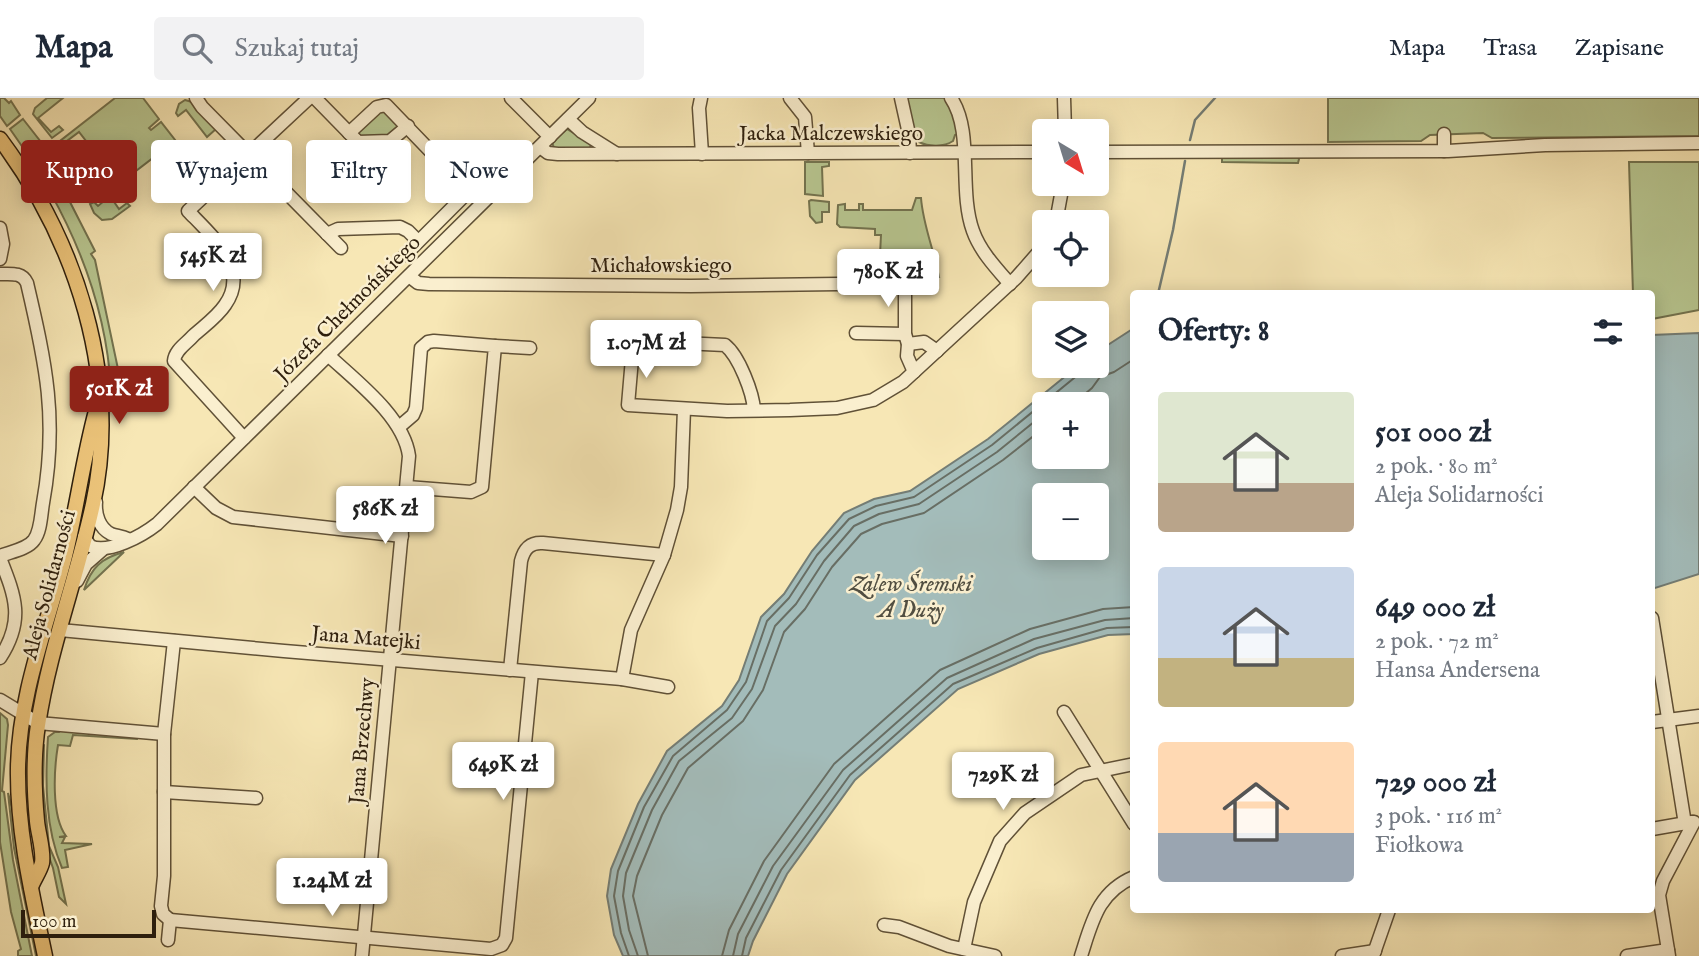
<!DOCTYPE html>
<html lang="pl">
<head>
<meta charset="utf-8">
<style>
	:root { --surface:#fff; --page:#f2f2f3; --text:#1f2937; --muted:#747a83; --line:#e0e1e3; --accent:#8f2418 }
	body { margin:0; font-family:"IM FELL English",serif; background:var(--page); color:var(--text); height:100vh; display:flex; flex-direction:column; font-size:26px; white-space:nowrap }
	* { box-sizing:border-box; margin:0 }
	p { font-size:23px; color:var(--muted) }
	.icon { flex:none; width:38px; height:38px; fill:none; stroke:currentColor; stroke-width:2; stroke-linecap:round; stroke-linejoin:round }
	.map { position:relative; flex:1; overflow:hidden }
	.details { position:absolute; left:1130px; top:192px; width:525px; height:623px; display:flex; flex-direction:column; background:var(--surface); border-radius:7px; box-shadow:0 4px 18px #0003 }
	.details>* { flex:none }
	.guide { position:absolute; left:21px; top:42px; width:665px; height:63px; display:flex; gap:14px }
	.needle { width:46px; rotate:142deg }
	.fabs { position:absolute; left:1032px; top:21px; display:grid; gap:14px }
	.fabs a { display:grid; place-items:center; width:77px; height:77px; border-radius:7px; background:var(--surface); box-shadow:0 4px 18px #0003; font-size:35px }
	.scale { position:absolute; left:21px; bottom:18px; width:135px; box-sizing:border-box; padding-left:7px; border:4px solid #2e1f0d; border-top:0; font-size:19px; line-height:24px; white-space:nowrap; color:#2e1f0d; -webkit-text-stroke:5px #faefcf; paint-order:stroke }
	.price { position:absolute; translate:-50% -60px; padding:0 16px; border-radius:7px; background:#fff; color:#222; font-size:23px; line-height:46px; filter:drop-shadow(0 2px 4px #0008) }
	.price::after { content:''; position:absolute; left:50%; top:42px; width:21px; height:16px; margin-left:-10px; background:inherit; clip-path:polygon(0 0,100% 0,50% 100%) }
	.price.current { background:var(--accent); color:#fff }
	ul { padding:0; list-style:none }
	li { display:flex; align-items:center; gap:21px; height:175px; padding:0 28px }
	li span { display:grid; place-items:center; flex:none; width:196px; height:140px; border-radius:7px; color:#555 }
	li>.icon { margin-inline-start:auto }
	span .icon { width:84px; height:84px; fill:#fffc; stroke-width:1 }
	li b { font-size:30px }
	h2 { display:flex; justify-content:space-between; align-items:center; height:84px; padding:0 28px; font-size:30px }
	.chip { padding:0 24px; border-radius:7px; background:var(--surface); box-shadow:0 4px 18px #0003; font-size:24px; line-height:63px }
	.chip.current { background:var(--accent); color:#fff }
	header { display:flex; align-items:center; gap:42px; box-sizing:border-box; height:98px; padding:0 35px; background:var(--surface); border-bottom:2px solid var(--line) }
	header strong { font-size:33px }
	nav { display:flex; gap:38px; margin-inline-start:auto; font-size:24px }
	.search { width:490px; height:63px; background:var(--page); display:flex; align-items:center; gap:18px; box-sizing:border-box; padding:0 24px; border-radius:7px; color:var(--muted); font-size:26px }
	.map>svg:first-child { display:block }
	.green { fill:#b8c791; stroke:#73734f; stroke-width:2 }
	.water { fill:#a3bcba; stroke:#747d75; stroke-width:2; fill-rule:evenodd }
	.lines { fill:none; stroke-linecap:round; stroke-linejoin:round }
	.shore { stroke:#686e64; stroke-width:2 }
	.stream { stroke:#747d75; stroke-width:2.5 }
	.minor-casing { stroke:#605137; stroke-width:15 }
	.major-casing { stroke:#2e1f0d; stroke-width:17 }
	.minor { stroke:#faefcf; stroke-width:12 }
	.major { stroke:#ecc47a; stroke-width:14 }
	.labels { text-anchor:middle; dominant-baseline:central; stroke-width:5; stroke-linejoin:round; paint-order:stroke }
	.street-label { font-size:21px; fill:#2e1f0d; stroke:#faefcf }
	.water-label { font-size:23px; font-style:italic; fill:#514e41; stroke:#faefcf }
</style>
</head>
<body>
<header>
<strong>Mapa</strong>
<div class="search"><svg class="icon" aria-label="search" viewBox="0 0 24 24"><circle cx="10" cy="10" r="6"/><path d="M15 15l6 6"/></svg>Szukaj tutaj</div>
<nav><a>Mapa</a><a>Trasa</a><a>Zapisane</a></nav>
</header>
<div class="map">
<svg width="1699" height="858" viewBox="0 0 1699 858">
	<rect width="100%" height="100%" fill="#f7e7b5"/>
	<filter id="stains"><feTurbulence type="fractalNoise" baseFrequency=".00286" numOctaves="4"/><feColorMatrix values="0 0 0 0 .2 0 0 0 0 .09 0 0 0 0 .02 0 0 0 .5 -.17"/></filter>
	<radialGradient id="worn" r=".72"><stop offset=".6" stop-color="#630" stop-opacity="0"/><stop offset="1" stop-color="#630" stop-opacity=".3"/></radialGradient>
	<g class="green">
		<polygon points="0,0 4,0 9,5 11,3 20,17 7,28 0,18"/>
		<polygon points="47,0 63,0 38,20 51,34 59,28 63,32 52,40 33,16 35,10"/>
		<polygon points="115,0 143,0 159,21 149,30 151,32 161,24 186,56 185,62 176,69 178,65 166,50 111,92 100,78 103,72 90,56 93,52 79,34 63,46 68,52 64,54 58,47 60,43"/>
		<path d="M906,0H945L952,10L958,36L955,37L953,43C944,49 929,49 919,44L916,35H913Z"/>
		<polygon points="1328,0 1699,0 1699,38 1492,40 1483,35 1430,37 1421,43 1328,44"/>
		<polygon points="185,2 192,4 216,31 207,39 186,12 178,18 176,15 179,6"/>
		<polygon points="382,11 400,28 392,37 362,40 358,35 359,32"/>
		<path d="M23,21L48,53L47,59L95,153L91,156L95,162L118,271L116,273L127,284L122,288L124,292H111C106,196 65,108 10,31Z"/>
		<polygon points="567,31 591,46 590,50 554,50 552,44"/>
		<polygon points="1222,59 1298,59 1299,61 1298,65 1222,64"/>
		<polygon points="805,64 829,64 829,68 822,69 823,98 805,96"/>
		<polygon points="1699,64 1699,212 1652,221 1652,196 1633,196 1629,64"/>
		<polygon points="110,98 119,111 127,105 130,108 112,121 102,122 94,115 90,106 94,104 98,108"/>
		<path d="M916,100H921C923,127 934,152 939,179L854,181L853,157L872,160L873,157H880L881,137H875V131L840,129L837,126L838,107L845,106V112H859V106H863V112H912Z"/>
		<polygon points="811,102 829,104 829,114 822,114 822,124 816,125 810,118 809,103"/>
		<path d="M124,454L84,492C91,470 101,460 124,454Z"/>
		<polygon points="0,615 7,621 8,627 2,693 4,694 13,762 32,858 18,858 18,853 21,851 11,814 0,744"/>
		<path d="M60,632L138,638L137,641L73,637L70,648L58,647C54,671 51,718 66,738L59,739H65L62,745L92,746L65,752L68,769L62,770C45,730 45,683 48,639L55,634H59Z"/>
		<polygon points="41,645 44,647 43,688 49,748 58,769 66,806 59,799 53,770 45,748 42,720"/>
		<polygon points="8,695 14,716 40,858 36,858 14,750"/>
	</g>
	<g class="water">
		<path d="M1134,230V536L1108,537L1039,556L958,591L855,682L787,776L753,843L748,858H623L614,837L607,798L611,771L638,706L667,653L722,608L739,582L761,519L784,496L812,453L844,415L874,401L910,393L988,341L1078,268H1097V254ZM1045,306H1097V359H1045ZM1045,397H1097V450H1045Z"/>
		<polygon points="1699,235 1699,476 1652,491 1652,237"/>
	</g>
	<g class="lines">
		<g class="shore">
			<polyline points="1073,306 1092,290 1100,279 1114,274 1134,261"/>
			<polyline points="629,858 621,835 614,798 618,773 644,709 673,658 727,612 746,584 767,523 789,500 817,457 849,421 876,408 914,399 992,347 1079,276 1082,268"/>
			<polyline points="638,858 629,832 623,798 626,775 652,712 679,663 732,620 752,591 775,528 796,506 824,463 854,428 879,416 919,406 997,354 1045,315"/>
			<polyline points="648,858 633,798 637,778 662,717 688,670 743,623 763,592 784,534 805,511 832,469 861,436 882,426 924,415 1003,362 1045,329"/>
			<polyline points="722,858 729,832 764,763 834,666 940,572 1030,531 1103,511 1134,509"/>
			<polyline points="733,858 738,836 773,768 843,672 947,580 1034,541 1105,522 1134,520"/>
			<polyline points="742,858 746,840 781,772 850,677 953,586 1037,550 1107,530 1134,529"/>
		</g>
		<g class="stream">
			<polyline points="1190,42 1195,22 1215,0"/>
			<polyline points="1158,196 1173,132 1185,63"/>
		</g>
		<g class="minor-casing">
			<g id="minor">
				<polyline points="196,0 202,9 341,150"/>
				<polyline points="315,0 358,44 390,43 408,28"/>
				<polyline points="511,0 550,39"/>
				<polyline points="701,0 699,10 702,56"/>
				<polyline points="790,0 805,19 808,55"/>
				<polyline points="901,0 909,36 910,55"/>
				<path d="M951,0C974,34 958,92 973,133C980,153 996,170 1010,186"/>
				<polyline points="1064,0 1065,33"/>
				<polyline points="568,21 582,34 617,56"/>
				<polyline points="349,35 377,9 386,7 464,88 463,99 405,157"/>
				<polyline points="540,49 548,55 558,56 1045,54"/>
				<polyline points="1444,53 1444,36"/>
				<polyline points="1097,54 1448,53 1545,47 1699,45"/>
				<polyline points="1056,124 1063,86"/>
				<polyline points="0,130 3,146 0,161"/>
				<polyline points="327,136 338,131 400,129 408,133 418,143"/>
				<path d="M0,176C11,176 22,174 27,185C46,266 58,322 43,405C41,416 41,433 34,442C28,451 10,454 0,458"/>
				<polyline points="409,178 418,185 429,186 691,188 915,185"/>
				<polyline points="905,185 905,236 908,246 907,258 914,274"/>
				<polyline points="856,235 905,236"/>
				<polyline points="908,246 924,244 937,253"/>
				<polyline points="495,248 530,250"/>
				<path d="M328,257C356,283 404,319 409,358L362,858"/>
				<path d="M754,312C753,295 739,258 725,247L640,243L633,249L628,307L727,313L790,312L837,310L873,302L903,284L1016,180L1045,147"/>
				<polyline points="399,329 413,317 416,310 421,250 428,244 434,243 495,248 482,389 471,394 407,389"/>
				<path d="M244,340L174,263C175,252 186,246 193,238C204,228 217,219 225,207C251,171 211,137 188,113L309,0"/>
				<polyline points="194,389 216,410 233,419 402,438"/>
				<path d="M96,404C95,416 99,430 111,436C116,438 122,438 128,441"/>
				<path d="M84,439L90,448C108,457 143,437 157,426L589,0"/>
				<path d="M0,460C15,498 25,522 0,560"/>
				<polyline points="77,483 86,466 102,452"/>
				<polyline points="1652,520 1685,726"/>
				<polyline points="60,532 284,553 622,581 668,589"/>
				<path d="M510,572L521,463C524,451 530,444 543,445L664,457"/>
				<polyline points="622,581 631,532 664,457 677,412 681,389 684,311"/>
				<polyline points="0,602 38,625 164,636"/>
				<polyline points="1064,614 1134,726"/>
				<polyline points="1652,624 1699,618"/>
				<polyline points="164,694 256,700"/>
				<polyline points="1652,731 1692,724"/>
				<polyline points="170,822 491,851 502,847 506,840 532,574"/>
				<polyline points="170,822 163,816 161,808 164,778 164,636 174,543"/>
				<polyline points="884,827 899,829 949,848 995,858"/>
				<polyline points="168,842 170,822"/>
				<polyline points="964,851 974,804 1000,743 1025,715 1081,677 1134,666"/>
				<path d="M1081,858C1092,824 1098,794 1134,779"/>
				<polyline points="1342,858 1375,853"/>
				<polyline points="1373,858 1389,812"/>
				<polyline points="1627,858 1668,852"/>
				<polyline points="1669,858 1659,797 1663,783 1694,724"/>
			</g>
		</g>
		<g class="major-casing">
			<g id="major">
				<path d="M0,41C76,143 121,278 93,406C77,480 49,552 38,627C33,659 34,691 37,723C38,735 44,753 42,765C40,773 34,781 31,789"/>
				<path d="M45,858C32,796 17,733 18,670C19,597 47,528 65,458C77,410 83,361 96,313"/>
			</g>
		</g>
		<use href="#minor" class="minor"/>
		<use href="#major" class="major"/>
	</g>
	<g class="labels">
		<g class="street-label">
			<text x="831" y="36">Jacka Malczewskiego</text>
			<text x="661" y="168">Michałowskiego</text>
			<text transform="translate(348 211) rotate(-45)">Józefa Chełmońskiego</text>
			<text transform="translate(50 487) rotate(-75)">Aleja Solidarności</text>
			<text transform="translate(366 541) rotate(5)">Jana Matejki</text>
			<text transform="translate(363 643) rotate(-85)">Jana Brzechwy</text>
		</g>
		<g class="water-label">
			<text x="911" y="486">Zalew Śremski<tspan x="911" dy="26">A Duży</tspan></text>
		</g>
	</g>
	<rect width="100%" height="100%" filter="url(#stains)"/>
	<rect width="100%" height="100%" fill="url(#worn)"/>
</svg>
<div class="fabs">
<a><svg class="needle" viewBox="-14 -14 28 28"><path d="M0-13l5 13h-10z" fill="#e53935"/><path d="M0 13l5-13h-10z" fill="#747a83"/></svg></a>
<a><svg class="icon" aria-label="locate" viewBox="0 0 24 24"><circle cx="12" cy="12" r="6"/><path d="M12 2v4M12 18v4M2 12h4M18 12h4"/></svg></a>
<a><svg class="icon" aria-label="layers" viewBox="0 0 24 24"><path d="M12 4l9 5-9 5-9-5zM3 14l9 5 9-5"/></svg></a>
<a>+</a>
<a>−</a>
</div>
<div class="scale">100 m</div>
<b class="price" style="left:213px;top:195px">545K zł</b>
<b class="price" style="left:888px;top:211px">780K zł</b>
<b class="price" style="left:646px;top:282px">1.07M zł</b>
<b class="price current" style="left:119px;top:328px">501K zł</b>
<b class="price" style="left:385px;top:448px">586K zł</b>
<b class="price" style="left:503px;top:704px">649K zł</b>
<b class="price" style="left:1003px;top:714px">729K zł</b>
<b class="price" style="left:332px;top:820px">1.24M zł</b>
<div class="guide">
<a class="chip current">Kupno</a>
<a class="chip">Wynajem</a>
<a class="chip">Filtry</a>
<a class="chip">Nowe</a>
</div>
<section class="details">
<h2>Oferty: 8<svg class="icon" aria-label="filters" viewBox="0 0 24 24"><path d="M4 7h16M4 17h16"/><circle cx="9" cy="7" r="2"/><circle cx="15" cy="17" r="2"/></svg></h2>
<ul>
<li><span style="background:linear-gradient(#dfe7d0 65%,#b9a48a 0)"><svg class="icon" aria-label="home" viewBox="0 0 24 24"><path d="M3 11l9-7 9 7M6 9v11h12V9"/></svg></span><div><b>501 000 zł</b><p>2 pok. · 80 m²</p><p>Aleja Solidarności</p></div></li>
<li><span style="background:linear-gradient(#c9d6e8 65%,#c2b280 0)"><svg class="icon" aria-label="home" viewBox="0 0 24 24"><path d="M3 11l9-7 9 7M6 9v11h12V9"/></svg></span><div><b>649 000 zł</b><p>2 pok. · 72 m²</p><p>Hansa Andersena</p></div></li>
<li><span style="background:linear-gradient(#ffd9b3 65%,#9aa5b1 0)"><svg class="icon" aria-label="home" viewBox="0 0 24 24"><path d="M3 11l9-7 9 7M6 9v11h12V9"/></svg></span><div><b>729 000 zł</b><p>3 pok. · 116 m²</p><p>Fiołkowa</p></div></li>
</ul>
</section>
</div>
</body>
</html>
